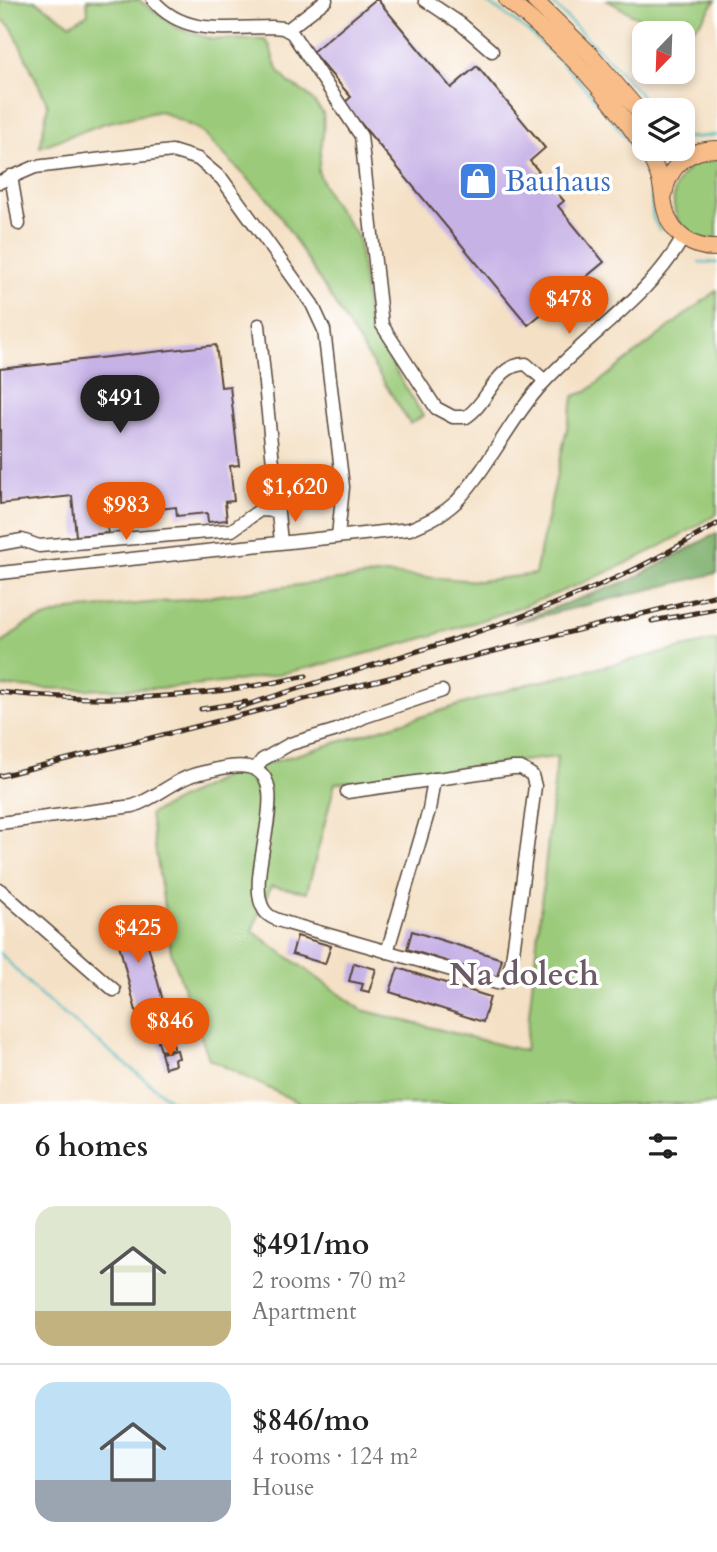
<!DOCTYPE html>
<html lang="en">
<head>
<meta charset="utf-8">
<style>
	:root { --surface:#fff; --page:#f6f6f6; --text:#222; --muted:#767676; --line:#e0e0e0; --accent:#ea580c }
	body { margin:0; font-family:Cardo,serif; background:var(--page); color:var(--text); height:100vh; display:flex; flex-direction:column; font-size:26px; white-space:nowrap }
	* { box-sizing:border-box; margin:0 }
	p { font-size:23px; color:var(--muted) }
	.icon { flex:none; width:38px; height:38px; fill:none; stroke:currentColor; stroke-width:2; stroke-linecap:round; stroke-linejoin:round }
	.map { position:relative; height:1104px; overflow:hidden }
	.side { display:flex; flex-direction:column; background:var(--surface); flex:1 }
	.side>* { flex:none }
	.needle { width:46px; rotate:203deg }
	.fabs { position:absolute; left:632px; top:21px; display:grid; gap:14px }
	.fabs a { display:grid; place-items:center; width:63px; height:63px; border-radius:14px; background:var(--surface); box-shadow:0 4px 10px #0003; font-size:35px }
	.price { position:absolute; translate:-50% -60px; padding:0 16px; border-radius:24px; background:var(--accent); color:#fff; font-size:23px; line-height:46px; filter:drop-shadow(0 2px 4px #0008) }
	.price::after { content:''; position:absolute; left:50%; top:42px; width:21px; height:16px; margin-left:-10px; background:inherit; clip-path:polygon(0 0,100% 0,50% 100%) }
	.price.on { background:#222; color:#fff }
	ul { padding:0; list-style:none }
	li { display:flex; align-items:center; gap:21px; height:175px; padding:0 35px }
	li+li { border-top:2px solid var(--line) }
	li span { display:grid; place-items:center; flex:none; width:196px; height:140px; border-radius:21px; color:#555 }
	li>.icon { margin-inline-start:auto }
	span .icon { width:84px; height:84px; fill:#fffc; stroke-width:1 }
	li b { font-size:30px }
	h2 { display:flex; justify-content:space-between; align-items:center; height:84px; padding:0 35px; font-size:30px }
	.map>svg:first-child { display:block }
	.green { fill:#9bcb7a; stroke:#6b7a4c; stroke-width:2; fill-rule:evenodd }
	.forest { fill:#7caf6a; stroke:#5c6c44; stroke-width:2 }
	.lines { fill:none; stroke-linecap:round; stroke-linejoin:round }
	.stream { stroke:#49b8bf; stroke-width:2.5 }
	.building { fill:#c7b2e6 }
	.minor-casing { stroke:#574537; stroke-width:15 }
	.major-casing { stroke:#574537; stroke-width:18 }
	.minor { stroke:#fff; stroke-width:12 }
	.major { stroke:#f8bd89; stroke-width:16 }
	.rail-casing { stroke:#3b2a1e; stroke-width:5 }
	.rail { stroke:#fff; stroke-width:2.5; stroke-dasharray:8; stroke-linecap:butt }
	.labels { text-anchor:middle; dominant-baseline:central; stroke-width:7; stroke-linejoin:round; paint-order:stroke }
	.shop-label { font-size:30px; fill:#366cbe; stroke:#fff; text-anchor:start }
	.neighbourhood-label { font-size:32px; font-weight:bold; fill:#6c5a64; stroke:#fff }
</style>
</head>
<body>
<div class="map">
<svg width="717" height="1104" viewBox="0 0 717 1104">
	<rect width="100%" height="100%" fill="#fff"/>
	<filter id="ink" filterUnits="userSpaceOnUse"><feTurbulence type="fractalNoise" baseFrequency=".0143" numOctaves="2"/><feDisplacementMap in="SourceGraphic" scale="14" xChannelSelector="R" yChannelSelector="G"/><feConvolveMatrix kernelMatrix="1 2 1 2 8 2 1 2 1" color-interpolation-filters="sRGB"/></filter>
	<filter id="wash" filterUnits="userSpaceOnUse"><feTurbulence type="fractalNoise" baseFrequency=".00686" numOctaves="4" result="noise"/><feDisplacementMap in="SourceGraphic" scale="28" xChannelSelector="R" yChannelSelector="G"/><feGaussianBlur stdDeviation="1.57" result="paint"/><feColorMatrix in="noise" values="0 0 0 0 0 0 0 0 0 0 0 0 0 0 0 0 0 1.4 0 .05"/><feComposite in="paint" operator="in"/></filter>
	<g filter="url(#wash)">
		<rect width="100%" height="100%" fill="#f4e0c4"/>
		<g class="green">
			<polygon points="0,0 35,0 70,24 88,14 87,0 139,0 177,28 211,39 265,40 270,46 274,61 280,73 289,83 307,94 323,113 324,127 318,171 329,197 358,237 369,327 423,416 410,424 271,202 200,130 160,111 105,123 40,147 48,105 12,28 0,17"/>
			<path d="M607,0H716C710,8 703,22 695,27C674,42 626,11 607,0Z"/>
			<path d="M708,159H717V240C665,243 657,172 708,159Z"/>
			<path d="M717,290V514C614,578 500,618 384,649C337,661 291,673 244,680C163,692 81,691 0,686V645L26,624L70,610L182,600L384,574L479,581L535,574L574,396L586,392Z"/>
			<path d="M717,640V1104H301L209,1059L171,952L150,814L224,777L525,685ZM557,757L525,1051L362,1010L252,931L271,886L307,892L335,783Z"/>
		</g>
		<polygon class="forest" points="717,533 717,573 513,623 633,579"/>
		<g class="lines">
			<g class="stream">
				<path d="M483,0C500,11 517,22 532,35C574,71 610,116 643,160"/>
				<polyline points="549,0 615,66 654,110"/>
				<polyline points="682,136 691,138 717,135"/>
				<polyline points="649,172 653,218 659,230"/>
				<polyline points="699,262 717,263"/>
				<polyline points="0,953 40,995 175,1104"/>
			</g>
		</g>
		<g id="blocks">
			<g class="building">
				<polygon points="375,0 378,0 451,88 477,66 545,148 530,161 564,201 558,206 604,262 528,325 344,103 351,97 312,52"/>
				<polygon points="216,345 221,387 230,386 239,465 230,466 234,501 225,502 227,520 208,522 207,513 177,516 176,507 106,515 108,533 76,536 72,496 0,504 0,369"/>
				<polygon points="139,911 167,1016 139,1023 118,940 110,942 104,919"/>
				<polygon points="412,931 502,959 497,977 407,949"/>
				<polygon points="297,936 331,946 325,964 292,954"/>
				<polygon points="354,963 376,969 369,992 361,990 363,984 349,981"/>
				<polygon points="398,968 490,997 483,1022 390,992"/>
				<polygon points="170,1030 174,1048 161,1051 156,1034"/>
				<polygon points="177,1050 179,1058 174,1059 175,1065 165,1068 161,1053"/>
			</g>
		</g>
	</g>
	<g filter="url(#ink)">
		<use href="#blocks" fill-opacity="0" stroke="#574537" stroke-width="2"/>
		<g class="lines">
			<g class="minor-casing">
				<g id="minor">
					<path d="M153,0C184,37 229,27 272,27L283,28L292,33L361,136L382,325L436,408L453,417H466C489,403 495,364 526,364L545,381"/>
					<polyline points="425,0 461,24 492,51"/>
					<polyline points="287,30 326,0"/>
					<polyline points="11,176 19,224"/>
					<polyline points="0,182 35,167 172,151 198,159 222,179 312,304 324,330 343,487 338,536"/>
					<polyline points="259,325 281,542"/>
					<polyline points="0,544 22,540 39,546 232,530 260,510 277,511"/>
					<path d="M0,573L410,529C427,522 442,515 456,502C490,466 511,417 545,381C591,332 649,297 683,238"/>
					<polyline points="255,769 262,760 290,744 337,730 364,717 442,691"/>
					<path d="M0,823L133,806C157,798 176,778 200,773C215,770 233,764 248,767C298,776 242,876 264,910C269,918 278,920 287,923L497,983L507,979L512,960L535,786L532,775L521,768H513L347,792"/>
					<polyline points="0,890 114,990"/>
					<polyline points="387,952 429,810 434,779"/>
				</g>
			</g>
			<g class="major-casing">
				<g id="major">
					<path d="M507,0C559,41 607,91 644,147"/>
					<polyline points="534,0 591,55 644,117"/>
					<path d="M645,149C650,157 655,165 658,174C663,186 662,200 666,212C672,235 694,249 717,248"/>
					<path d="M664,195C668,166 689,149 717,149"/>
				</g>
			</g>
			<use href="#minor" class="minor"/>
			<use href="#major" class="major"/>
			<g class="rail-casing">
				<g id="rail">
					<polyline points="652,621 717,609"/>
					<path d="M0,692C102,704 206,698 306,676"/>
					<path d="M238,708C368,664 504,631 629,572C659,558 688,541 717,524"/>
					<polyline points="201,709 246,702"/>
					<polyline points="0,776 717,595"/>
				</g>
			</g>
			<use href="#rail" class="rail"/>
		</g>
	</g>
	<defs>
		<g id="shop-square" transform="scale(2.0125)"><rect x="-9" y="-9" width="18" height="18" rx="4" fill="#3f7fe0" stroke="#fff"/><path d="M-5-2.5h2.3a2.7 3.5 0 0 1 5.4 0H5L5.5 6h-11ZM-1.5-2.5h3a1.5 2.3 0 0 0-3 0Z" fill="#fff"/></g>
	</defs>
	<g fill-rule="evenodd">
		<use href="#shop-square" x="478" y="181"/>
	</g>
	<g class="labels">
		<g class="shop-label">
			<text x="505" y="181">Bauhaus</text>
		</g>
		<g class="neighbourhood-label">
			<text x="524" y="975">Na dolech</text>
		</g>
	</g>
</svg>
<div class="fabs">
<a><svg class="needle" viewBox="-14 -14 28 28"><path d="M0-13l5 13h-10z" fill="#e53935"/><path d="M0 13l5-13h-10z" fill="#767676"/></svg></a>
<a><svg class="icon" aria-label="layers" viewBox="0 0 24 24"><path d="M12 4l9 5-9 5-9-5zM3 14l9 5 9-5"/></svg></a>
</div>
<b class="price" style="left:569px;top:336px">$478</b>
<b class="price on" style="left:120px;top:435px">$491</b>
<b class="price" style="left:295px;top:524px">$1,620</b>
<b class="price" style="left:126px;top:542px">$983</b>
<b class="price" style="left:138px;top:965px">$425</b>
<b class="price" style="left:170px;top:1058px">$846</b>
</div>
<section class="side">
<h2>6 homes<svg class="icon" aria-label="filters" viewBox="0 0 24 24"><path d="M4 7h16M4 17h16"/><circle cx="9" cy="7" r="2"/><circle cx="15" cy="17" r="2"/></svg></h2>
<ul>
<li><span style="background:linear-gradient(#dfe7d0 75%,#c2b280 0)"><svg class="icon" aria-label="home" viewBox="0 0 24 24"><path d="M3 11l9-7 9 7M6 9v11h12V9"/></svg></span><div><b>$491/mo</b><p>2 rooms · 70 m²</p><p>Apartment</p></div></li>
<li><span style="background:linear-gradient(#bfe0f5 70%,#9aa5b1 0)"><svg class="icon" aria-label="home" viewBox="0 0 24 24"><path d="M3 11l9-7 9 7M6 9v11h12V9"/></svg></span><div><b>$846/mo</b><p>4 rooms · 124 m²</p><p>House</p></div></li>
</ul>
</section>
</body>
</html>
